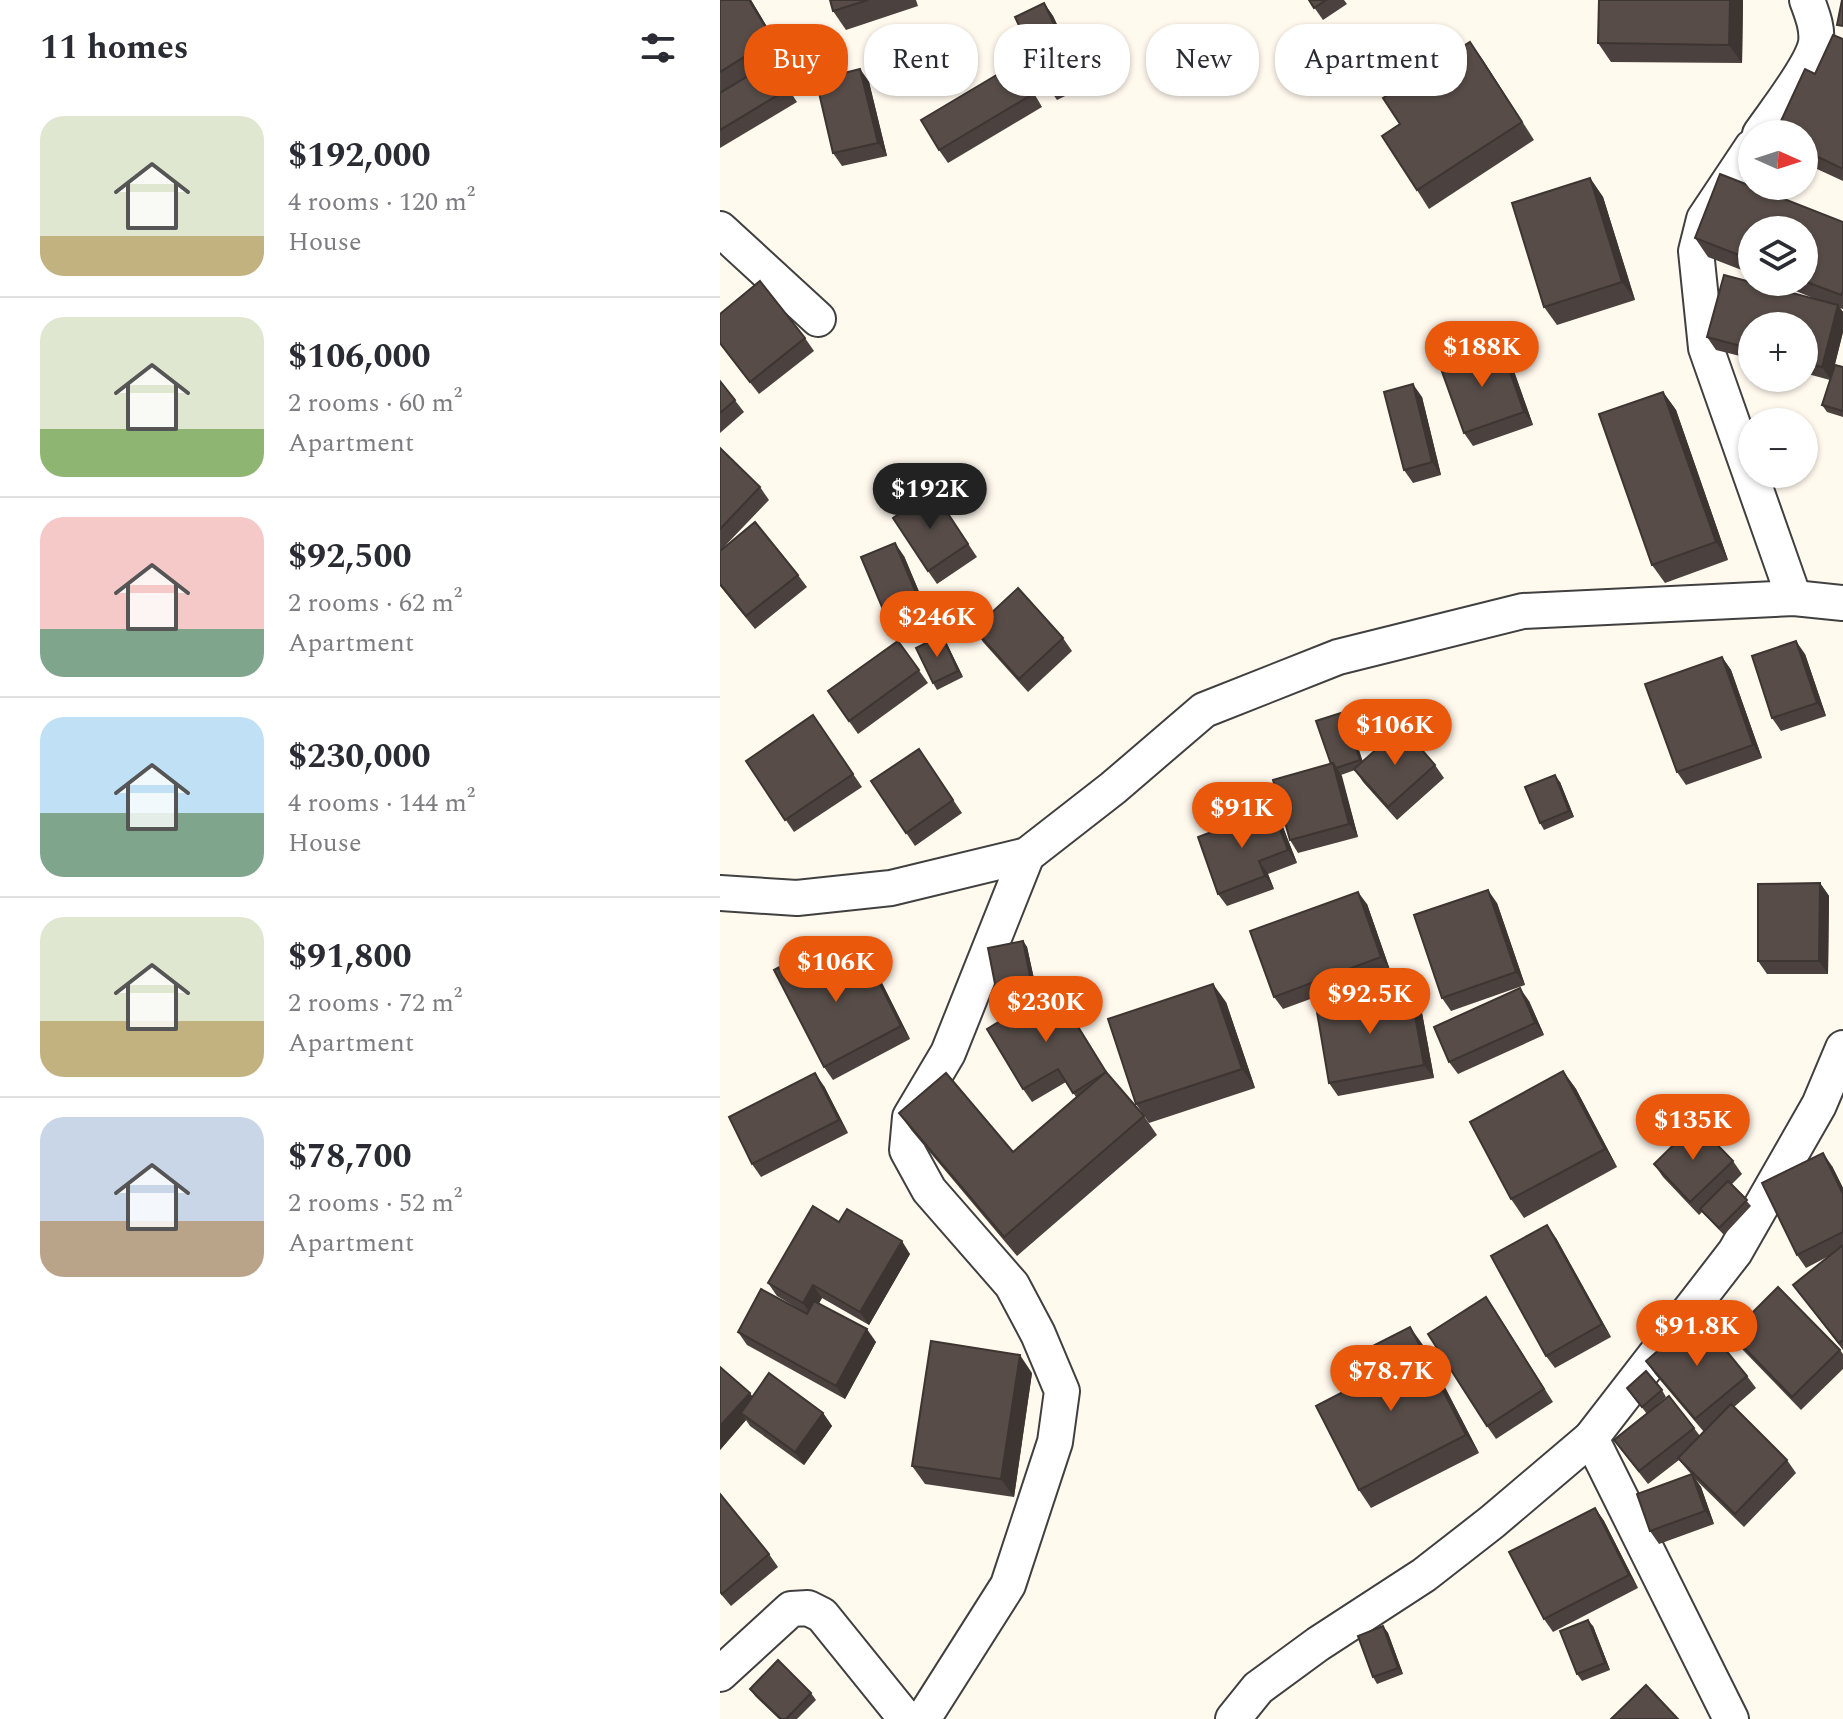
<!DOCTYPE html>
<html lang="en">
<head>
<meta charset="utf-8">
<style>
	:root { --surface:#fff; --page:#f2f2f3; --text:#2b2b33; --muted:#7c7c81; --line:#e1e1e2; --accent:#ea580c }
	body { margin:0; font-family:Spectral,serif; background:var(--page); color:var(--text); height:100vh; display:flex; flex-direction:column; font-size:30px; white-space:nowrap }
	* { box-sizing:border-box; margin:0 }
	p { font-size:26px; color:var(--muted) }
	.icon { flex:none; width:44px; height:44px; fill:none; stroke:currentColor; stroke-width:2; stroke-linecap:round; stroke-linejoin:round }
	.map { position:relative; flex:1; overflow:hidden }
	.drawer { display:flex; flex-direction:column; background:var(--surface); width:720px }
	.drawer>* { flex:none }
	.guide { position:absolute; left:24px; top:24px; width:760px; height:72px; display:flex; gap:16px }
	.needle { width:52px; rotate:93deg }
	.tools { position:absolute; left:1018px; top:120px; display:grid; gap:16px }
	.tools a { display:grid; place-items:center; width:80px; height:80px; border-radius:50%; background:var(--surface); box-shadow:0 2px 6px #0004; font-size:40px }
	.price { position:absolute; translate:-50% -68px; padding:0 18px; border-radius:28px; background:var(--accent); color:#fff; font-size:26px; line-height:52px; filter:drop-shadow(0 2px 4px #0008) }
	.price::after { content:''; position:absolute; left:50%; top:48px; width:24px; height:18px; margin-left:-12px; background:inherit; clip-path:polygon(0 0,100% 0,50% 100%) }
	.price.active { background:#222; color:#fff }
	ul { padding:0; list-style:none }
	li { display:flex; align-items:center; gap:24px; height:200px; padding:0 40px }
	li+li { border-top:2px solid var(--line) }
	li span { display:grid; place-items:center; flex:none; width:224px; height:160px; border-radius:24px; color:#555 }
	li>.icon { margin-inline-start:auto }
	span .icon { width:96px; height:96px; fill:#fffc; stroke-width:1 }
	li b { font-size:34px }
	h2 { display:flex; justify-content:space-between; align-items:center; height:96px; padding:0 40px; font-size:34px }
	.tag { padding:0 28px; border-radius:32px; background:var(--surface); box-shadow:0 2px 6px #0004; font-size:28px; line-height:72px }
	.tag.active { background:var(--accent); color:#fff }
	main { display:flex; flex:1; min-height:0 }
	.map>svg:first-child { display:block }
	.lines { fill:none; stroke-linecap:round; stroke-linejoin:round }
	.minor-casing { stroke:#404040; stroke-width:38 }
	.minor { stroke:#fff; stroke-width:34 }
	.wall { fill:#4b413e }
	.shaded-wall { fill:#3d3532 }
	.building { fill:#574c48; stroke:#3d3532; stroke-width:2 }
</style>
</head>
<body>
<main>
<section class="drawer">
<h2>11 homes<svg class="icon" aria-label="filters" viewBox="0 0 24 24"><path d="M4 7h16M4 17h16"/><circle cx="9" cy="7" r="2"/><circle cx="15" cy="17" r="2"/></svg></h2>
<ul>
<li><span style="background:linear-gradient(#dfe7d0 75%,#c2b280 0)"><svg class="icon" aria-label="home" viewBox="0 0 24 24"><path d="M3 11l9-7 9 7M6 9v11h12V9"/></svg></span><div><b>$192,000</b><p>4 rooms · 120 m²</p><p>House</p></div></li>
<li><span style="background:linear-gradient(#dfe7d0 70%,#8fb573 0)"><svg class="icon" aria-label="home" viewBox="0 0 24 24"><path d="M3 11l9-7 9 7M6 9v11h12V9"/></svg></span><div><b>$106,000</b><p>2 rooms · 60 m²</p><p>Apartment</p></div></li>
<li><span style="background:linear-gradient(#f6c9c9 70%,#7fa58c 0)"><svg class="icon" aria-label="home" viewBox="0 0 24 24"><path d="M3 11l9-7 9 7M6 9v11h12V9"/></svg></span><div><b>$92,500</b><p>2 rooms · 62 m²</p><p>Apartment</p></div></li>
<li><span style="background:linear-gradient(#bfe0f5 60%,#7fa58c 0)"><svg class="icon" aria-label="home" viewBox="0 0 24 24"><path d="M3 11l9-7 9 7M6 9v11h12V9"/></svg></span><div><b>$230,000</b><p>4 rooms · 144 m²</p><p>House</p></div></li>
<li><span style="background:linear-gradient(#dfe7d0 65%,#c2b280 0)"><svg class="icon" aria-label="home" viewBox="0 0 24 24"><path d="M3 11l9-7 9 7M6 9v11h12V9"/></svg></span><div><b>$91,800</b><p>2 rooms · 72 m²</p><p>Apartment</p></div></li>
<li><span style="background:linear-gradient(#c9d6e8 65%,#b9a48a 0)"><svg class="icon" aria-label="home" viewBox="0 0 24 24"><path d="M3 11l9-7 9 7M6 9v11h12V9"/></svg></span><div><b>$78,700</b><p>2 rooms · 52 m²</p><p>Apartment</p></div></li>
</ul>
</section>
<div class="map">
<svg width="1123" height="1719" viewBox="0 0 1123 1719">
	<rect width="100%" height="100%" fill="#fff9ee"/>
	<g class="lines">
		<g class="minor-casing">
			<g id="minor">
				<path d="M1040,134C1055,112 1092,66 1096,43C1098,28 1092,14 1087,0"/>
				<polyline points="1032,147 984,219 976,251 986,348 1074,598"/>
				<polyline points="0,229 98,319"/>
				<polyline points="0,893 77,898 171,888 307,855 393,788 484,710 618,657 803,611 1074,598 1123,603"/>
				<polyline points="871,1438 1011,1719"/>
				<polyline points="0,1674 71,1609 88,1608 102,1615 186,1719"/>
				<polyline points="203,1719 288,1585 335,1442 342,1391 318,1334 292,1285 209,1190 187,1150 190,1117 228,1053 307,855"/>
				<polyline points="513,1719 538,1688 598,1644 704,1575 772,1522 871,1438 1015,1252 1099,1105 1123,1048"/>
			</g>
		</g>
		<use href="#minor" class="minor"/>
	</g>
	<g class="wall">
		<polygon points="0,0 31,0 65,57 53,65 77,102 0,148"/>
		<polygon points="110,0 196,0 198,6 126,30 113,11"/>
		<polygon points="589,0 624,0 627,4 603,20"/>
		<polygon points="1023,0 1022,63 891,62 878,43"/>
		<polygon points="324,3 333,16 366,86 337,100 328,87"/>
		<polygon points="1123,39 1123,181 1084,163 1084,134 1095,74"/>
		<polygon points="750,42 814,140 709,209 697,190 680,124"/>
		<polygon points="295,64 322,107 228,163 219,150"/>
		<polygon points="140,69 149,82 167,156 122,166 113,153"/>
		<polygon points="1000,174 1123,222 1123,309 1120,308 1123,312 1123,332 1113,372 1115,365 1123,367 1123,417 1107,412 1102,405 1110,380 1084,373 1084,326 1032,326 1032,359 996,350 987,337 1004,275 1098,300 1054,282 1084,282 1084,230 1032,230 1032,274 988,257 975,238"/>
		<polygon points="870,178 883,197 915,300 837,325 824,307"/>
		<polygon points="0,314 85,338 94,351 39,394 0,344"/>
		<polygon points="780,344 789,357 813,425 753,446 744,433"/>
		<polygon points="0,381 24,412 0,433"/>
		<polygon points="943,392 956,410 1008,560 945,583 932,565"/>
		<polygon points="702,397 721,475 693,483 684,470"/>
		<polygon points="0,448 40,487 49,500 2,549 78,575 87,587 35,629 0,586"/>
		<polygon points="213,491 257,557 217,584 208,571"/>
		<polygon points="184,556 213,625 179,639 170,626"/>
		<polygon points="254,629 343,638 352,651 308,692 263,642"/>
		<polygon points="178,641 208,683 138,734 108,691"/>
		<polygon points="226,642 243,677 217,690 213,683"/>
		<polygon points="1085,654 1106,716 1061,731 1052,718"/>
		<polygon points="1002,657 1011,670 1042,758 966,785 957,772"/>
		<polygon points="93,715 142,787 74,832 26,761"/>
		<polygon points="629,719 643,762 715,765 724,778 677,820 643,782 635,770 621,775 638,837 578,853 570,840 611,764"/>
		<polygon points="199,749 242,813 195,846 151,781"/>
		<polygon points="840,782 854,817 824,830 820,823"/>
		<polygon points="561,822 577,863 548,874 554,889 507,906 498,894"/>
		<polygon points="1100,883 1109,896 1108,974 1047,974 1038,961"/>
		<polygon points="777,903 805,985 731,1011 722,998"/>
		<polygon points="647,904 670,970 563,1009 554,997"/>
		<polygon points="108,941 117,953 131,981 153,970 162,983 190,1039 113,1080 104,1067"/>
		<polygon points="303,941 307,947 316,988 281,995 276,989"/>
		<polygon points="690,989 700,1002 714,1078 618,1096 609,1083"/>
		<polygon points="343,1001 386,1072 424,1116 437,1135 297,1256 192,1131 179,1113 293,1152 356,1097 346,1082 312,1102 303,1089"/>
		<polygon points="809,1001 824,1035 738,1074 729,1062"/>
		<polygon points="506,1002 535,1088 429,1123 416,1104"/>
		<polygon points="843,1071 856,1089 897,1167 804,1218 791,1199"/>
		<polygon points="104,1086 128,1133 41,1177 32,1164"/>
		<polygon points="1013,1161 1022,1174 1012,1184 1031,1206 1004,1235 982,1212 979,1215 943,1177 934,1164"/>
		<polygon points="1112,1166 1123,1188 1123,1350 1073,1285 1109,1256 1086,1268 1077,1255"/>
		<polygon points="119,1222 190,1254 149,1325 102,1298 99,1303 156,1342 125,1399 27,1345 18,1332 87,1314 57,1296 48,1283"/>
		<polygon points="836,1238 891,1337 835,1368 826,1356"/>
		<polygon points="775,1310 833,1402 776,1439 767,1426"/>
		<polygon points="1011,1334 1120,1350 1123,1354 1123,1369 1081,1410 1020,1347"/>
		<polygon points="703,1345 759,1453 651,1508 639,1490 658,1374"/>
		<polygon points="926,1361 1027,1376 1036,1388 1014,1407 1067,1460 1076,1473 1024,1527 975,1479 981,1487 994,1524 939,1544 930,1531 971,1474 959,1460 928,1484 903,1452 894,1440 927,1414 907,1388 942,1390 946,1397 929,1412 974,1428 980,1436 984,1432 935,1374"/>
		<polygon points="0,1367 30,1393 32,1397 103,1413 112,1426 84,1465 30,1426 26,1420 0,1450"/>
		<polygon points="312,1373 294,1497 205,1484 192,1466"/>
		<polygon points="0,1494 49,1554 58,1567 11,1606 0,1593"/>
		<polygon points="875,1508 884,1521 918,1588 833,1632 824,1619"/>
		<polygon points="663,1626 668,1633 683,1674 657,1684 653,1677"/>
		<polygon points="873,1626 890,1670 862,1681 857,1674"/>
		<polygon points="30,1689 91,1693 96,1700 77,1719 59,1719 35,1696"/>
	</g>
	<g class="shaded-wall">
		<polygon points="29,0 31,0 65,57 53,39"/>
		<polygon points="1010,0 1023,0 1022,63 1009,45"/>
		<polygon points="324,3 333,16 366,86 357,73"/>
		<polygon points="750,42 763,60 814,140 802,122"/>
		<polygon points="295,64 304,77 322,107 313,94"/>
		<polygon points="140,69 149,82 167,156 158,143"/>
		<polygon points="870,178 883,197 915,300 902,282"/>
		<polygon points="1118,305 1123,312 1123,332 1111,380 1102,367"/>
		<polygon points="780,344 789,357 813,425 804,412"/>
		<polygon points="693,384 702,397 721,475 712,462"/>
		<polygon points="943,392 956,410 1008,560 996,542"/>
		<polygon points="175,543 184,556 213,625 204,612"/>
		<polygon points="222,635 226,642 243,677 238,671"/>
		<polygon points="1076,641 1085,654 1106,716 1097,703"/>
		<polygon points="1002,657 1011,670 1042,758 1033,745"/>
		<polygon points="624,712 629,719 644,767 640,760"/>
		<polygon points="613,763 622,776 638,837 629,824"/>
		<polygon points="835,775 840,782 854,817 849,811"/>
		<polygon points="552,809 561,822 577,863 568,850"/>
		<polygon points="539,861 548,874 554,889 545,876"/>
		<polygon points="1100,883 1109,896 1108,974 1099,961"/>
		<polygon points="768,890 777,903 805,985 796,972"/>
		<polygon points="638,892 647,904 670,970 661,957"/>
		<polygon points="108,941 117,953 139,995 130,982"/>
		<polygon points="303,941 307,947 316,988 311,981"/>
		<polygon points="153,970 162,983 190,1039 181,1026"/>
		<polygon points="493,984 506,1002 535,1088 522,1069"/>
		<polygon points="334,988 343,1001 395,1086 386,1073"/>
		<polygon points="800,988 809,1001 824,1035 815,1023"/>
		<polygon points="690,989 700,1002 714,1078 704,1065"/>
		<polygon points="843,1071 856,1089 897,1167 885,1149"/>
		<polygon points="95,1073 104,1086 128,1133 119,1120"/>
		<polygon points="1103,1153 1112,1166 1123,1188 1123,1194"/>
		<polygon points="827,1225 836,1238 891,1337 882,1324"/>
		<polygon points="182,1241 190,1254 149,1325 140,1312"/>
		<polygon points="93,1285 102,1298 92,1316 83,1303"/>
		<polygon points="690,1327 703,1345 759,1453 746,1435"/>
		<polygon points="147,1329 156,1342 125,1399 116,1386"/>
		<polygon points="300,1355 312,1373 294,1497 281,1479"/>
		<polygon points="30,1393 39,1406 21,1413 26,1420 0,1450 0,1426"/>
		<polygon points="103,1413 112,1426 84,1465 75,1452"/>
		<polygon points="972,1474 981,1487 994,1524 985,1511"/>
		<polygon points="875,1508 884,1521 918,1588 909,1575"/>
		<polygon points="868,1620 873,1626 890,1670 885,1663"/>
		<polygon points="663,1626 668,1633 683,1674 678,1668"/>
	</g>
	<g class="building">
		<polygon points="0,0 29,0 53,39 0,72"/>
		<polygon points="110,0 148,0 113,11"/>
		<polygon points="589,0 606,0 594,8"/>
		<polygon points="879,0 1010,0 1009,45 878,43"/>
		<polygon points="1122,0 1123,0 1123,26 1117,25"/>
		<polygon points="324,3 357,73 328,87 295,17"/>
		<polygon points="1113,35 1123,39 1123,169 1084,150 1084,134 1055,134 1085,69 1095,74"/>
		<polygon points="750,42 802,122 697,190 662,136 680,124 663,98"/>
		<polygon points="51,62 68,89 0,130 0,93"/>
		<polygon points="295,64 313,94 219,150 201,120"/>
		<polygon points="140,69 158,143 113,153 96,80"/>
		<polygon points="1000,174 1123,222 1123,291 1121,295 1084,281 1084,230 1032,230 1032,260 975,238"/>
		<polygon points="870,178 902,282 824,307 792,203"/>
		<polygon points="1004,275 1118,305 1102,367 1084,363 1084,326 1032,326 1032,349 987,337"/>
		<polygon points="40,281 85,338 30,382 0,343 0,314"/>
		<polygon points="780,344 804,412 744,433 720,366"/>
		<polygon points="1115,365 1123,367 1123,411 1102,405"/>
		<polygon points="0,381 15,400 0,413"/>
		<polygon points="693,384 712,462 684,470 664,392"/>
		<polygon points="943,392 996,542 932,565 879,414"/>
		<polygon points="0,448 40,487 0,529"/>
		<polygon points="213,491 248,544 208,571 173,518"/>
		<polygon points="35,522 78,575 26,616 0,584 0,551"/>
		<polygon points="175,543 204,612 170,626 141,557"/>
		<polygon points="298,588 343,638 299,679 254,629"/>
		<polygon points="222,635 238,671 213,683 196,648"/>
		<polygon points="178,641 199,670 129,721 108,691"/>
		<polygon points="1076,641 1097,703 1052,718 1032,656"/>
		<polygon points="1002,657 1033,745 957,772 925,684"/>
		<polygon points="624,712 640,760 616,768 613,763 611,764 596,721"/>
		<polygon points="93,715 133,774 65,820 26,761"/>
		<polygon points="682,727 715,765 668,807 634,769"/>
		<polygon points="199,749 233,800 186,833 151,781"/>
		<polygon points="613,763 629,824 570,840 553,780"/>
		<polygon points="835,775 849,811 820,823 805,787"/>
		<polygon points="552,809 568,850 539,861 545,876 498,894 478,837"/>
		<polygon points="1100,883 1099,961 1038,961 1038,884"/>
		<polygon points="768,890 796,972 722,998 694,915"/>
		<polygon points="638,892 661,957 554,997 530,931"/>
		<polygon points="108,941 130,982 153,970 181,1026 104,1067 54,970"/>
		<polygon points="303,941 311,981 276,989 268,948"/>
		<polygon points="493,984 522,1069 416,1104 388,1019"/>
		<polygon points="334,988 386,1072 353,1093 338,1069 303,1089 267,1029"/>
		<polygon points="800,988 815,1023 729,1062 714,1027"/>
		<polygon points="690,989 704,1065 609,1083 596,1006"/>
		<polygon points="843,1071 885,1149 791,1199 750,1122"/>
		<polygon points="386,1072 424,1116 284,1237 179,1113 226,1073 293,1152"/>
		<polygon points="95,1073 119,1120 32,1164 9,1117"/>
		<polygon points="976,1123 1013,1161 970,1202 934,1164"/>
		<polygon points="1103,1153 1123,1194 1123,1232 1077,1255 1042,1183"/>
		<polygon points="1008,1181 1027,1200 999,1228 980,1209"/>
		<polygon points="93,1206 119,1222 127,1209 182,1241 140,1312 93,1285 83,1303 48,1283"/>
		<polygon points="827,1225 882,1324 826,1356 771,1256"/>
		<polygon points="1123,1245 1123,1340 1119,1343 1073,1285"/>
		<polygon points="1058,1287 1120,1350 1072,1397 1011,1334"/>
		<polygon points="41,1289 87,1314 94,1301 147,1329 116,1386 18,1332"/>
		<polygon points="766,1297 824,1389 767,1426 708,1334"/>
		<polygon points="978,1316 1027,1376 975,1419 926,1361"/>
		<polygon points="690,1327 746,1435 639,1490 596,1406 658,1374 645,1350"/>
		<polygon points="211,1341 300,1355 281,1479 192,1466"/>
		<polygon points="0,1367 30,1393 0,1426"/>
		<polygon points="926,1371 942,1390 922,1407 907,1388"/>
		<polygon points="49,1373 103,1413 75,1452 21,1413"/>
		<polygon points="949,1396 974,1428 919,1471 894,1440"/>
		<polygon points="1011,1404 1067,1460 1015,1514 958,1458"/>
		<polygon points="972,1474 985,1511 930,1531 917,1494"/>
		<polygon points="0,1494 49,1554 2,1594 0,1591"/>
		<polygon points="875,1508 909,1575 824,1619 789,1552"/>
		<polygon points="868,1620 885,1663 857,1674 840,1631"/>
		<polygon points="663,1626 678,1668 653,1677 638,1636"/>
		<polygon points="58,1660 91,1693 66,1719 61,1719 30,1689"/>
		<polygon points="926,1685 958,1719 891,1719"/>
	</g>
</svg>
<div class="tools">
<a><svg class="needle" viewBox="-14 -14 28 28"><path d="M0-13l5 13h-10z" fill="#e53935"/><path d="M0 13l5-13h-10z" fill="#7c7c81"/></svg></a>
<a><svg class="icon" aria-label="layers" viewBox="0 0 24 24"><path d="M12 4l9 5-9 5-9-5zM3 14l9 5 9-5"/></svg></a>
<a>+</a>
<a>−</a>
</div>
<b class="price" style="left:762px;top:389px">$188K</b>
<b class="price active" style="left:210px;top:531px">$192K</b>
<b class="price" style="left:217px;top:659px">$246K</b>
<b class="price" style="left:675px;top:767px">$106K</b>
<b class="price" style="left:522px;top:850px">$91K</b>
<b class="price" style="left:116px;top:1004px">$106K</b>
<b class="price" style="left:650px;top:1036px">$92.5K</b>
<b class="price" style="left:326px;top:1044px">$230K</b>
<b class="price" style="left:973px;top:1162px">$135K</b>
<b class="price" style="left:977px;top:1368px">$91.8K</b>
<b class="price" style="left:671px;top:1413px">$78.7K</b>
<div class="guide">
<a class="tag active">Buy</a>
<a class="tag">Rent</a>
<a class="tag">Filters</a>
<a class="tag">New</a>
<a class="tag">Apartment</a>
</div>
</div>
</main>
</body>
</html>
